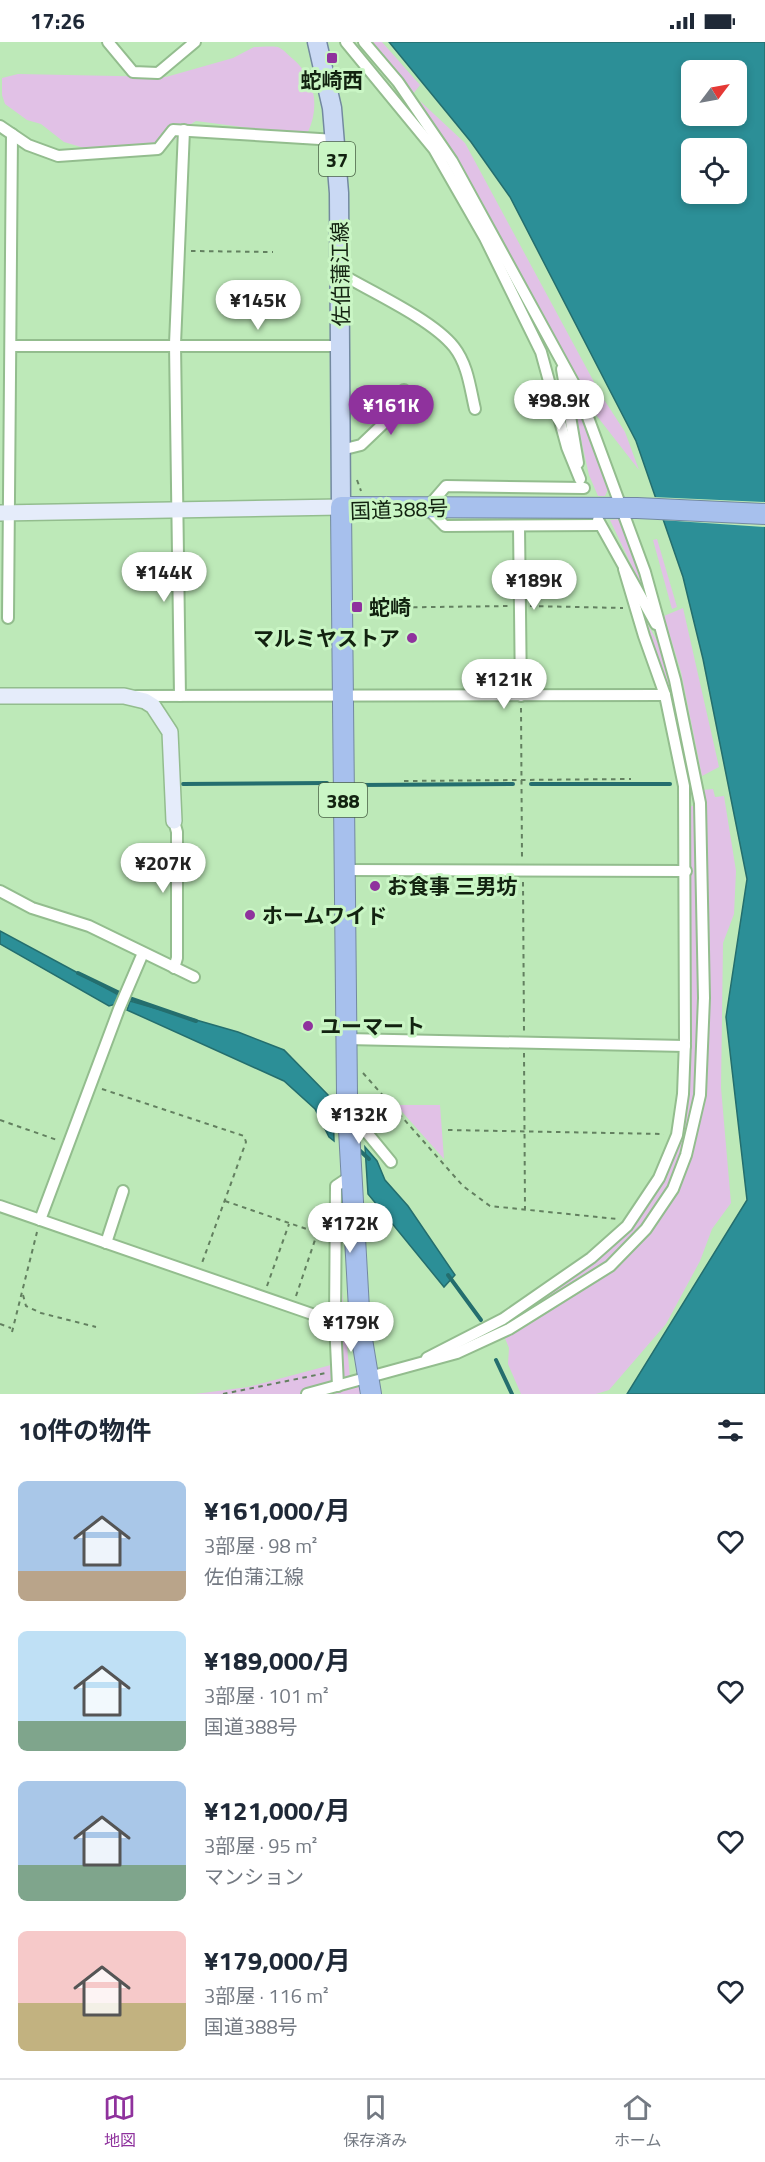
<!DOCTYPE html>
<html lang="ja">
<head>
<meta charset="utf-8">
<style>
	:root { --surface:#fff; --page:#f2f2f3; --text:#1f2937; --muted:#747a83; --line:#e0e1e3; --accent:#8f329d }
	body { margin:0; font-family:"Titillium Web","Noto Sans JP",sans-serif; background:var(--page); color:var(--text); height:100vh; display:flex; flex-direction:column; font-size:22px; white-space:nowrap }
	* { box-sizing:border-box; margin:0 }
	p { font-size:20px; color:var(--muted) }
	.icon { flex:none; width:33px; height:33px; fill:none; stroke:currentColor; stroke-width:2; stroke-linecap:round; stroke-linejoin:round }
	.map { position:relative; height:1352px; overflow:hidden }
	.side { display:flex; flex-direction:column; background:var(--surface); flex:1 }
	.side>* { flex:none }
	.needle { width:39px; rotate:58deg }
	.fabs { position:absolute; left:681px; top:18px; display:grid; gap:12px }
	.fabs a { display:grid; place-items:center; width:66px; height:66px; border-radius:9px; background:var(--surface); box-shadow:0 3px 9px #0003; font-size:30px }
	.price { position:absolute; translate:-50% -51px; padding:0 14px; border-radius:21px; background:#fff; color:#222; font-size:20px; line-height:39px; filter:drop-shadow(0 2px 3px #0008) }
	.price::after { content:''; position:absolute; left:50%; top:36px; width:18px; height:14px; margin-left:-9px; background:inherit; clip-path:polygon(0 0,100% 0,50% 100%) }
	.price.active { background:var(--accent); color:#fff }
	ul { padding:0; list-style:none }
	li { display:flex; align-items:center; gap:18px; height:150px; padding:0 18px }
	li span { display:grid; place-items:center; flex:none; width:168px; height:120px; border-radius:9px; color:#555 }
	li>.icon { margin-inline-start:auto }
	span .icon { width:72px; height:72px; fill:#fffc; stroke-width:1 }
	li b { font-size:26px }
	h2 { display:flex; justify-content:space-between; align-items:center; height:72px; padding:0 18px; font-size:26px }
	.status { display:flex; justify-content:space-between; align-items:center; height:42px; padding:0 30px; background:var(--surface); direction:ltr }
	.status svg { height:16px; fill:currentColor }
	.tabs { display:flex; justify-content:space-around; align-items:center; height:84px; border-top:2px solid var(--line); background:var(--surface); font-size:16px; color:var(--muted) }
	.tabs a { display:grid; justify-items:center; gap:3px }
	.tabs .active { color:var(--accent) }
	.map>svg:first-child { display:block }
	.green { fill:#e1c1e6 }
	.water { fill:#2c8f97; stroke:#246e6e; stroke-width:1.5; fill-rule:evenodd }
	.pier { fill:#bde9b8 }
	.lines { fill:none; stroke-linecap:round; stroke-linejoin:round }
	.stream { stroke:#246e6e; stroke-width:4 }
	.street-casing { stroke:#93bd8e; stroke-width:14 }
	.secondary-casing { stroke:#93bd8e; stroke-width:18 }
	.primary-casing { stroke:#7389a0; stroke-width:21 }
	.highway-casing { stroke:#7389a0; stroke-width:22 }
	.path { stroke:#638060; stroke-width:2; stroke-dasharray:4.5 4.5; stroke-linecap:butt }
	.street { stroke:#fff; stroke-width:10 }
	.secondary { stroke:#e5ecfa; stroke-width:15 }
	.primary { stroke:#cad9f4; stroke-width:18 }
	.highway { stroke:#a7c0ed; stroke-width:20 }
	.poi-dot { fill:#8f329d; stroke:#caf6c5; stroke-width:2 }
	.labels { text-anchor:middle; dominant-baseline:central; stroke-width:6; stroke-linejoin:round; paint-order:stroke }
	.shield { fill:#caf6c5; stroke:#496246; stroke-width:1.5 }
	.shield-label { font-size:20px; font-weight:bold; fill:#122210 }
	.poi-label { font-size:21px; font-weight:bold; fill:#122210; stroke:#caf6c5; text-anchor:start }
	.street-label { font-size:21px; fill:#122210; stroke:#caf6c5 }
</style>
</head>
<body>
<div class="status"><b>17:26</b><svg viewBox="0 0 49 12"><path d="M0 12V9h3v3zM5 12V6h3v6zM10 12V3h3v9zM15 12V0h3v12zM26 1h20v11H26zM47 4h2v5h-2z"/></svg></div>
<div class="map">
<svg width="765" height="1352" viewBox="0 0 765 1352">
	<rect width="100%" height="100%" fill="#bde9b8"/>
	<g class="green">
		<polygon points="366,0 382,0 420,43 413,52"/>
		<path d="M254,5C261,5 270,4 278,5C283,7 288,13 293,17C315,36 320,64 308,90L298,92L196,79C184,85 181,96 169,101L91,108L64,100L41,82L27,78L5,62L2,53V36L18,32L166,35L233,16Z"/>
		<polygon points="420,59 465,101 601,353 625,390 639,428 586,360"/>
		<polygon points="569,343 609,445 605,454 598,454 589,433"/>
		<polygon points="620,477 625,485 651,564 610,478"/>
		<polygon points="657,497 677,565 672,567 653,498"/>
		<polygon points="683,566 719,725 702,734 681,630 664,574"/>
		<polygon points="647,581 669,621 675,645 668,651 644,584"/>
		<polygon points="676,654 695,743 687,748 671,657"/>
		<polygon points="713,747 715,755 724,754 736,829 734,872 723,901 721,1046 731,1161 712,1187 700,1219 666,1282 609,1348 596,1352 521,1352 508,1322 509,1306 504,1294 615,1224 691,1115 708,966 708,817 702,748"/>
		<polygon points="698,762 701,863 697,1055 671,1144 643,1185 605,1223 507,1285 446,1309 573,1234 660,1142 683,1073 691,997 689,765"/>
		<polygon points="396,1063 440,1063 444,1117"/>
		<polygon points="340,1227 350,1336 360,1343 360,1352 195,1352 248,1345 342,1320"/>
	</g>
	<g class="water">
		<path d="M389,0H765V1352H627L747,1158L726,975L747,837L703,617L683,535L636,399L510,155L471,100ZM692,28H736V74H692ZM692,106H736V152H692Z"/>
		<polygon points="0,889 115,951 119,954 116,962 109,964 0,902"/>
		<polygon points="130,959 238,990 284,1008 333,1058 334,1099 329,1095 315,1067 284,1039 127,968"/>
		<polygon points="365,1105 377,1119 385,1138 408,1164 455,1233 444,1245 368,1152"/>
	</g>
	<polygon class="pier" points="653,455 765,460 765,485 661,478"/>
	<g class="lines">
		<g class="stream">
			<polyline points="183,742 327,741"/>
			<polyline points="531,742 670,742"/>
			<polyline points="359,743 513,742"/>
			<polyline points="78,931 132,957 196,979"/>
			<polyline points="357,1106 369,1117"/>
			<polyline points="448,1233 481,1278"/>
			<polyline points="496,1318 512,1352"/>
		</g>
		<g class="street-casing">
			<g id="street">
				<polyline points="108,0 133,30 158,31 195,0"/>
				<polyline points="346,0 434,107 485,196 541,310 567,405 580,437"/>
				<polyline points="0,84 28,103 58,114 158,107 173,88 336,98"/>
				<path d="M341,232C372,250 433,278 454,305C468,323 470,346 475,367"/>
				<polyline points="11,304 341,304"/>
				<polyline points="562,327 578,421"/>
				<polyline points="341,408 361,403 404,362 404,348"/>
				<polyline points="584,446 446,444 427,466 445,484 600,483"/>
				<polyline points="598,478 656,582"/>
				<polyline points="519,485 521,654"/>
				<polyline points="8,576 12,92"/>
				<polyline points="137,654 665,653"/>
				<polyline points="180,654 175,302 184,88"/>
				<polyline points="344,828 686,829"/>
				<polyline points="0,849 32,866 89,884 194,935"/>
				<polyline points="174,926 177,916 177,790 174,779"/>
				<polyline points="346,997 685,1004"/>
				<polyline points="350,1070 391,1120"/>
				<polyline points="0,1164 335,1280"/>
				<polyline points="40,1178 119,967 143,911"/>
				<polyline points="106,1201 123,1149"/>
				<polyline points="427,1316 503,1277 591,1216 627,1184 659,1136 677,1093 683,1052 685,999 684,744 665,653 644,594 624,527"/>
				<polyline points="338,1344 335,1280 336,1144 351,1134"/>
				<polyline points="307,1352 457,1311 509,1287 610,1224 646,1187 673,1147 686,1113 700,1053 704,956 700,761 675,638 645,530 579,351 452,119 398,40 364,0"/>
			</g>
		</g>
		<g class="secondary-casing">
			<g id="secondary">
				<polyline points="0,471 341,465"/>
				<polyline points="0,654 124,654 145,659 153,664 170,690 174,779"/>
			</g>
		</g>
		<g class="primary-casing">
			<polyline id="primary" points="317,0 332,66 339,151 341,465"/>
		</g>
		<g class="highway-casing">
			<polyline id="highway" points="371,1352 360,1285 347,1052 341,465 637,466 765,472"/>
		</g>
		<g class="path">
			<polyline points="191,209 273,210"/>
			<polyline points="357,438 361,449"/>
			<polyline points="530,564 623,566"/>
			<polyline points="359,566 509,564"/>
			<polyline points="521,666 522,816"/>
			<polyline points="404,739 631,737"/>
			<polyline points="523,840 524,990"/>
			<polyline points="524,1011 525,1167"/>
			<polyline points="363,1031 463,1144 490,1164 617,1177"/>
			<polyline points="102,1047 244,1094 246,1100 202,1221"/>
			<polyline points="0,1078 57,1098"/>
			<polyline points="448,1088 664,1092"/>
			<polyline points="225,1159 324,1193"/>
			<polyline points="267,1244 289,1182"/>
			<polyline points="23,1253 26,1264 41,1271 96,1285"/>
			<polyline points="296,1254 317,1192"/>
			<polyline points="0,1282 11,1286"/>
			<polyline points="12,1290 37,1190"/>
			<polyline points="223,1352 326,1331"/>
		</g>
		<use href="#street" class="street"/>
		<use href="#secondary" class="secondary"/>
		<use href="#primary" class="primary"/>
		<use href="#highway" class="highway"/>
	</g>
	<g class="poi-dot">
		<rect x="326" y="10" width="12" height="12" rx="3"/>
		<rect x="351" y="559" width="12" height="12" rx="3"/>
		<circle cx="412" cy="596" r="6"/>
		<circle cx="375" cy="844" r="6"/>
		<circle cx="250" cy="873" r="6"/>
		<circle cx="308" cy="984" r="6"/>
	</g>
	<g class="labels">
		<g class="shield">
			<rect x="319" y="100" width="36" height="34" rx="4.5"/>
			<rect x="319" y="741" width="48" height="34" rx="4.5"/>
		</g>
		<g class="shield-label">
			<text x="337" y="117">37</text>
			<text x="343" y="758">388</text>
		</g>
		<g class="poi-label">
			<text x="332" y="38" text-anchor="middle">蛇崎西</text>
			<text x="369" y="565">蛇崎</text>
			<text x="400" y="596" text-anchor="end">マルミヤストア</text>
			<text x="387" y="844">お食事 三男坊</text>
			<text x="262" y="873">ホームワイド</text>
			<text x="320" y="984">ユーマート</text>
		</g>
		<g class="street-label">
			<text transform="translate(340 232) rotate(-91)">佐伯蒲江線</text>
			<text transform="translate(399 467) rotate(-2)">国道388号</text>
		</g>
	</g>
</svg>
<div class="fabs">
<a><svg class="needle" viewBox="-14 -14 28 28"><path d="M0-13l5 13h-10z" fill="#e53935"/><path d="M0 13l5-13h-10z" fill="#747a83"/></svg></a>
<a><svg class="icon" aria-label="locate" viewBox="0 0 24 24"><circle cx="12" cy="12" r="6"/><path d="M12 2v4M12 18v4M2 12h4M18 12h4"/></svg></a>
</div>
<b class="price" style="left:258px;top:289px">¥145K</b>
<b class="price" style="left:559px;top:389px">¥98.9K</b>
<b class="price active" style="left:391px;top:394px">¥161K</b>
<b class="price" style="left:164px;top:561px">¥144K</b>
<b class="price" style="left:534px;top:569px">¥189K</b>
<b class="price" style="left:504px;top:668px">¥121K</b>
<b class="price" style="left:163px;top:852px">¥207K</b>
<b class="price" style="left:359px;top:1103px">¥132K</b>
<b class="price" style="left:350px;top:1212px">¥172K</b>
<b class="price" style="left:351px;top:1311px">¥179K</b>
</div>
<section class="side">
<h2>10件の物件<svg class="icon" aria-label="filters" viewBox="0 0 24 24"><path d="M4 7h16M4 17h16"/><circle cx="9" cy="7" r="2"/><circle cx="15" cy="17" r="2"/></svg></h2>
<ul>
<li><span style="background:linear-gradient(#a9c7e8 75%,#b9a48a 0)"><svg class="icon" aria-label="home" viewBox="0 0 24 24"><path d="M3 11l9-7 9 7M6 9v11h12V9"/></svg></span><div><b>¥161,000/月</b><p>3部屋 · 98 m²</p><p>佐伯蒲江線</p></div><svg class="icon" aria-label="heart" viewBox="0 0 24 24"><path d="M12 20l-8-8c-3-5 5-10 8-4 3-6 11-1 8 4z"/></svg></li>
<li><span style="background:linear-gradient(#bfe0f5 75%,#7fa58c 0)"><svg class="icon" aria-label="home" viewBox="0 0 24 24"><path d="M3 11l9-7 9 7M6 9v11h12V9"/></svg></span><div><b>¥189,000/月</b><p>3部屋 · 101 m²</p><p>国道388号</p></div><svg class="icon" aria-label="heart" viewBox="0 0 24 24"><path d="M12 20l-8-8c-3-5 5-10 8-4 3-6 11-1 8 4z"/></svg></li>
<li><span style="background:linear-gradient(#a9c7e8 70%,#7fa58c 0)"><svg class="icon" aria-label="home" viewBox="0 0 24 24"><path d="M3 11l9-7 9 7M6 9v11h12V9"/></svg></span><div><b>¥121,000/月</b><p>3部屋 · 95 m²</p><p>マンション</p></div><svg class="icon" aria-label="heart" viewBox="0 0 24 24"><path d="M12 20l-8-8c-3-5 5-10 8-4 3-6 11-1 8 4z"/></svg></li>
<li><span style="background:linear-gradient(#f6c9c9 60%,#c2b280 0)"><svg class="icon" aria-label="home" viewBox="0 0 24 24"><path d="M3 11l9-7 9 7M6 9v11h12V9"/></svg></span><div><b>¥179,000/月</b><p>3部屋 · 116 m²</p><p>国道388号</p></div><svg class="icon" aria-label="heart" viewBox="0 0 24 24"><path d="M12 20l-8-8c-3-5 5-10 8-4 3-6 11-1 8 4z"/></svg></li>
</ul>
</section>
<nav class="tabs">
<a class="active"><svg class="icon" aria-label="map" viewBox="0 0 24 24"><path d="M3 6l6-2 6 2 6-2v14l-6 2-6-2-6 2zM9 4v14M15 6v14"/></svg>地図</a>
<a><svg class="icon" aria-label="saved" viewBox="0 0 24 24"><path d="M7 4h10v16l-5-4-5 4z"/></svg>保存済み</a>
<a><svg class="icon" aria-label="home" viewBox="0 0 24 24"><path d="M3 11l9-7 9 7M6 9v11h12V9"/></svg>ホーム</a>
</nav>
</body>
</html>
